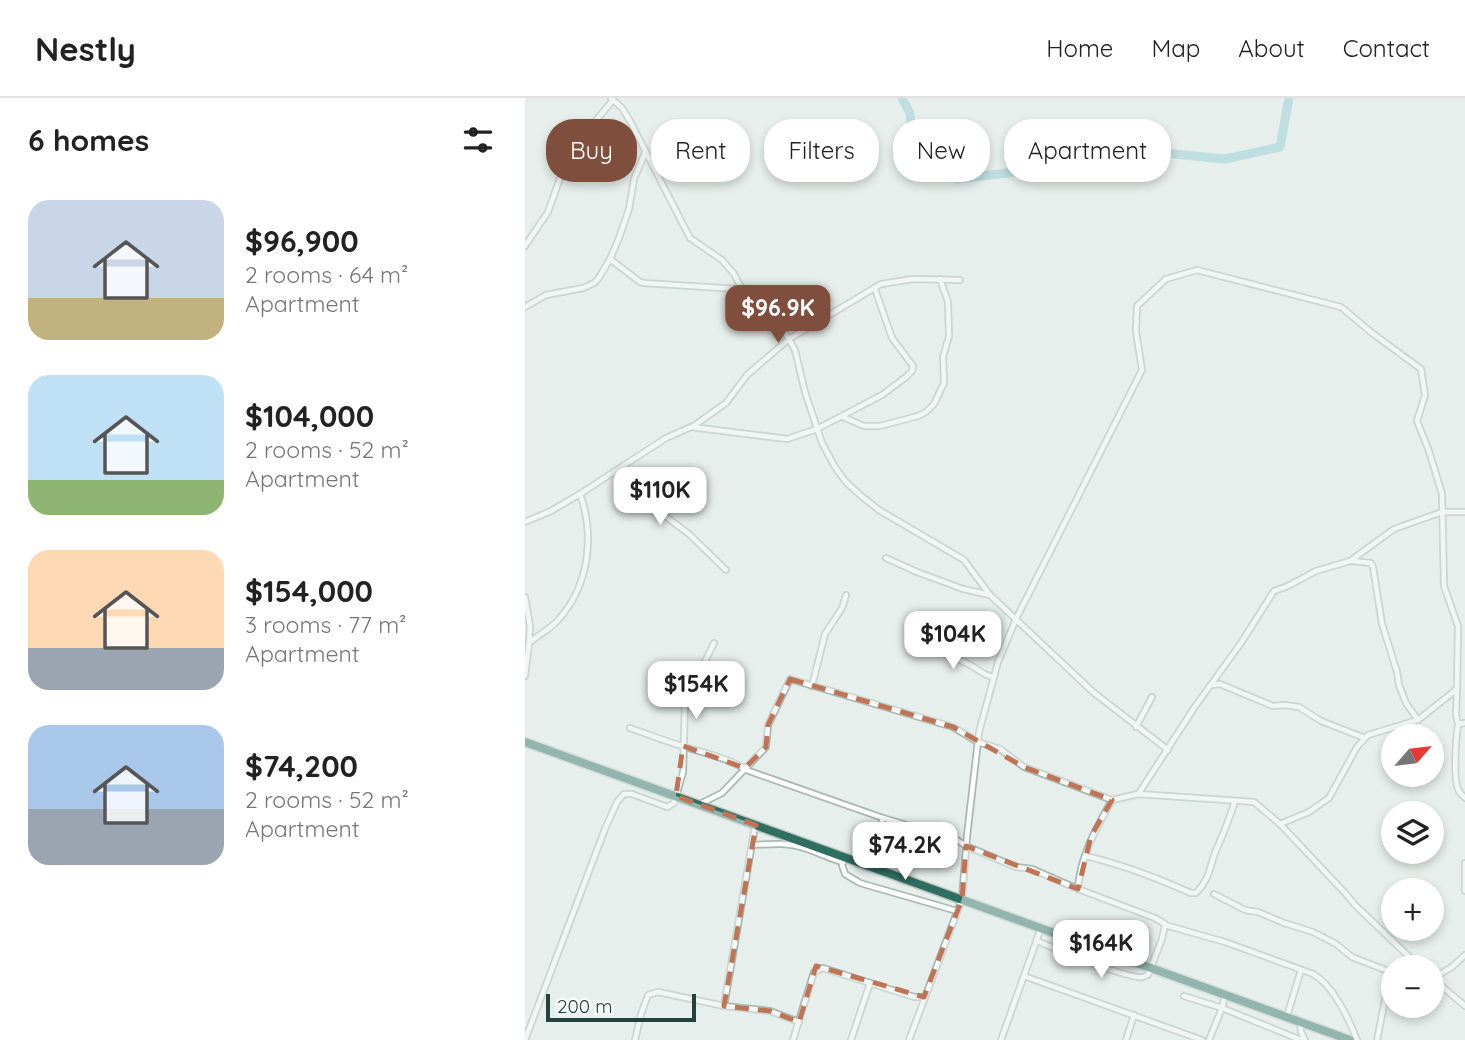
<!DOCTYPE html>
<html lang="en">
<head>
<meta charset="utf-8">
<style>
	:root { --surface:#fff; --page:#f6f6f6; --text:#222; --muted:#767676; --line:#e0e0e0; --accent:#804e3d }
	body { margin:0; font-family:Quicksand,sans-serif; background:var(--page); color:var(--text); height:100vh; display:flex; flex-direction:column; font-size:26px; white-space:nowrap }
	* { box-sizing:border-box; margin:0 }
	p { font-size:23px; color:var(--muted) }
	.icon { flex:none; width:38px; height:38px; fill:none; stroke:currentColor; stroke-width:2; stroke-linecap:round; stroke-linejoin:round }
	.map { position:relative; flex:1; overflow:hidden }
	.details { display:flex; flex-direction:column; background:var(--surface); width:525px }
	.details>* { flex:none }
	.guide { position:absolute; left:21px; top:21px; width:665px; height:63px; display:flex; gap:14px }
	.needle { width:46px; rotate:62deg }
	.buttons { position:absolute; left:856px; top:626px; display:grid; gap:14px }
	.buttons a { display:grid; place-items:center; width:63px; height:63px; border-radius:50%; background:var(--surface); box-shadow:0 4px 10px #0003; font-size:35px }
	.scale { position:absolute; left:21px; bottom:18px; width:150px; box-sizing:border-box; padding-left:7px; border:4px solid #24423a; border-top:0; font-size:19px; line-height:24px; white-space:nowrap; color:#24423a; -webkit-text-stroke:5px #f7fbf9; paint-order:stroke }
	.price { position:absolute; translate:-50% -60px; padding:0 16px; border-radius:14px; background:#fff; color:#222; font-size:23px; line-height:46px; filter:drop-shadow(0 2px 4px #0008) }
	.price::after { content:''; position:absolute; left:50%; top:42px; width:21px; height:16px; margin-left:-10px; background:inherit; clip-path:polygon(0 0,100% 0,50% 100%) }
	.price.on { background:var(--accent); color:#fff }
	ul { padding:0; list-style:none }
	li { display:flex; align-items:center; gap:21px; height:175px; padding:0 28px }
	li span { display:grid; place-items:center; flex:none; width:196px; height:140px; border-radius:21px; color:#555 }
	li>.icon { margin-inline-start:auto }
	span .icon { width:84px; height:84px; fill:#fffc; stroke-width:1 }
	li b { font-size:30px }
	h2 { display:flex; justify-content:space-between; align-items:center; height:84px; padding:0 28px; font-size:30px }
	.tag { padding:0 24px; border-radius:28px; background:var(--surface); box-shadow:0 4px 10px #0003; font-size:24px; line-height:63px }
	.tag.on { background:var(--accent); color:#fff }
	header { display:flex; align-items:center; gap:42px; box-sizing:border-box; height:98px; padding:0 35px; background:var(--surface); border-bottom:2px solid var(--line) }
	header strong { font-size:33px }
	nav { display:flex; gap:38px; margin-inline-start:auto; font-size:24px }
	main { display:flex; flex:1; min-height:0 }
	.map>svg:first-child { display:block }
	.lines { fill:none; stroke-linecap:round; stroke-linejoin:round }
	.river { stroke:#8ec9d4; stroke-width:9 }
	.street-casing { stroke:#a8b8b2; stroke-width:8 }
	.highway-casing { stroke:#c2cac8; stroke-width:11 }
	.street { stroke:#fff; stroke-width:4.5 }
	.highway { stroke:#2f6f62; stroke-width:8 }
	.marked { fill:none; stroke:#c07456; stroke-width:5; stroke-dasharray:14 9; stroke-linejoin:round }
</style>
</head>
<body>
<header>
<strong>Nestly</strong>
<nav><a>Home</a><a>Map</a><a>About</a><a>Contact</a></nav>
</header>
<main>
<section class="details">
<h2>6 homes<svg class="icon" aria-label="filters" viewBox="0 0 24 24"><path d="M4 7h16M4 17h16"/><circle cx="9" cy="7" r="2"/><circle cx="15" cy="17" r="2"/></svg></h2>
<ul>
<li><span style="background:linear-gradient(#c9d6e8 70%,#c2b280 0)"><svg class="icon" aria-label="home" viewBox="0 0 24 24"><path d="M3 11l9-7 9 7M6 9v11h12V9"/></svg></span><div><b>$96,900</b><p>2 rooms · 64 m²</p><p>Apartment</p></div></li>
<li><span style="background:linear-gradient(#bfe0f5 75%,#8fb573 0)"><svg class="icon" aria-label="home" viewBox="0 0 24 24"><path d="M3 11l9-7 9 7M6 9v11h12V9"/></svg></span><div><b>$104,000</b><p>2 rooms · 52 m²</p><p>Apartment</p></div></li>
<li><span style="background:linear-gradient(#ffd9b3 70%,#9aa5b1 0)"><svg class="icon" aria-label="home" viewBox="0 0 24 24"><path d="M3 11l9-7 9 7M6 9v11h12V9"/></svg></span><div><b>$154,000</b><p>3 rooms · 77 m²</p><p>Apartment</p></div></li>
<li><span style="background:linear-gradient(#a9c7e8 60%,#9aa5b1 0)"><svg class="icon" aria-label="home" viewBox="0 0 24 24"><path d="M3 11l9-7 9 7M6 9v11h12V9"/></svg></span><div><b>$74,200</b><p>2 rooms · 52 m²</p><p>Apartment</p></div></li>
</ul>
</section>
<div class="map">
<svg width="940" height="942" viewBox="0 0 940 942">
	<rect width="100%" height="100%" fill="#e6efeb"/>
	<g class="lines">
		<polyline class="river" points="377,0 385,15 387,48 432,81 491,74 528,76 639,55 700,61 755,49 764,0"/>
		<g class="street-casing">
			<g id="street">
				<polyline points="86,0 97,10 105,23 165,140 197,162 209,176 217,191"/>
				<polyline points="0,148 23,114 48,44 54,31 68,26 88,2"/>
				<polyline points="85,161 115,184 119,185 212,191 223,194 233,202 256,229 264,241 270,252 280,294 297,345 310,369 320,383 335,397 354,412 439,462 465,497 568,594 643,652"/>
				<polyline points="0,209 21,197 58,190 69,185 73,181 85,161 94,140 104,111 109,81 120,55"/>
				<polyline points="318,319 339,328 355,328 393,318 401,314 409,306 419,285 418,259 424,238 423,204 415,181"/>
				<polyline points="167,329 201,305 222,277 264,241 356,186 388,181 435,182"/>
				<polyline points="97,369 106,390 112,397 164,436 201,472"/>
				<polyline points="0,424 26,413 55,396 141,340 166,329 262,341 292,331 357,297 381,279 387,273 388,268 367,240 350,191"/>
				<polyline points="361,460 392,474 438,491 465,497"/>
				<polyline points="827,463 846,465 848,469 857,526 872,574 874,587 881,605 893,622"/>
				<polyline points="0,499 5,528 4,545 0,578"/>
				<path d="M4,545C14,536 26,531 34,521C64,487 70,438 55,396"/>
				<path d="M388,546C407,550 426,557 443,566C452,570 459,578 469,579"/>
				<polyline points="686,587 695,586 748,608 759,607 774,609 796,623 840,640"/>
				<polyline points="287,588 300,536 317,510 321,497"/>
				<polyline points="932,592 931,616 933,626 940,625"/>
				<path d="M933,626C931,639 928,680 933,691C934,694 938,698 940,700"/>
				<polyline points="611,629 627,599"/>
				<path d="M105,630C122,636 140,643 157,648C180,655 203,660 224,673L358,720L432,742L441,748L491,769L507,771L553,791"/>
				<polyline points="614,695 669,610 716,545 749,493 763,488 791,473 825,463 869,431 917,414 940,414"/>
				<polyline points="175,706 197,695 241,649 243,627 265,581 428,629 453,644 475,651 499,669 587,702"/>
				<path d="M227,747C245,746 262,744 279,750C293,754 304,761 318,764"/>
				<path d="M560,758C597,766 632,780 666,795H671C686,780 684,768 692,750C699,734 705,719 710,703"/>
				<polyline points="319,760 317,767 320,776 335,785 432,813"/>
				<polyline points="940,765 940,793"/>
				<polyline points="342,767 358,720"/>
				<polyline points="689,796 720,812 733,814 759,825 788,834 811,846 827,859 868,875"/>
				<path d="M640,827L700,844L788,876C808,887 824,921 832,942"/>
				<path d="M512,843C529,850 604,882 618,879C620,879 621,877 623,877L637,841L640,826L630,820L553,791C555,758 572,729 587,702L613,696L729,704L755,726L821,796L829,806L896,870"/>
				<polyline points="882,870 889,863"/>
				<polyline points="499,878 677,942"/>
				<polyline points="906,879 940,908"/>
				<polyline points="908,880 927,869 940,857"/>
				<polyline points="659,898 697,910 776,942"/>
				<polyline points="199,908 230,728"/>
				<polyline points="762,918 776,872"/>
				<polyline points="775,923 776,934 780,942"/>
				<polyline points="0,942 80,731 92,704 99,696 107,696 142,709 149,705 158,674 160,604 189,545"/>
				<polyline points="110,942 116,916 123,897 133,894 199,908 245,913 274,924"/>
				<polyline points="268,942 289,874 298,870 389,899 399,899"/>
				<polyline points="326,942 345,885"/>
				<polyline points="384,942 437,801 442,738 454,634 473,564 491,521 617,272 611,234 612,208 641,181 672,172 816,209 847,235 896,271 900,297 892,323 904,353 917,396 919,488 933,528 932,591 893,622 843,637 832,649 804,700 784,714 755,726"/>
				<polyline points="476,942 516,830"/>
				<polyline points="601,942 609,917"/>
				<polyline points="684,942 697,910 700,897"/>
				<polyline points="852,942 860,902 868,887"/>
			</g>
		</g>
		<g class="highway-casing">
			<polyline id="highway" points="0,644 825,942"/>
		</g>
		<use href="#street" class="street"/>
		<use href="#highway" class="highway"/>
	</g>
	<path d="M0 0H940V942H0ZM265,581L428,629L499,669L587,702L566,738L553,791L441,748L437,801L399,899L291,868L274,924L245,913L199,908L231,727L151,698L158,648L220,670L241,649L243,627Z" fill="#e6efeb" fill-opacity=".55" fill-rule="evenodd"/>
	<path class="marked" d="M265,581L428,629L499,669L587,702L566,738L553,791L441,748L437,801L399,899L291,868L274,924L245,913L199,908L231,727L151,698L158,648L220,670L241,649L243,627Z"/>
</svg>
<div class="buttons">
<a><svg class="needle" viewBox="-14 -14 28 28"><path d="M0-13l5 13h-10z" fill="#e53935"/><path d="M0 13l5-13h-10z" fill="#767676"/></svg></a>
<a><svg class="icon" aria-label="layers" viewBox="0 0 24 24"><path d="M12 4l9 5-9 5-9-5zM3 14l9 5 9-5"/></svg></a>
<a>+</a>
<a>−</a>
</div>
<div class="scale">200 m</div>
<b class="price on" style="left:253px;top:247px">$96.9K</b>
<b class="price" style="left:135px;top:429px">$110K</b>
<b class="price" style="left:428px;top:573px">$104K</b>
<b class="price" style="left:171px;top:623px">$154K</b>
<b class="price" style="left:380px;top:784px">$74.2K</b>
<b class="price" style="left:576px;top:882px">$164K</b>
<div class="guide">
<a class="tag on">Buy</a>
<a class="tag">Rent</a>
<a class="tag">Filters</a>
<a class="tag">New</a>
<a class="tag">Apartment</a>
</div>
</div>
</main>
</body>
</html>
